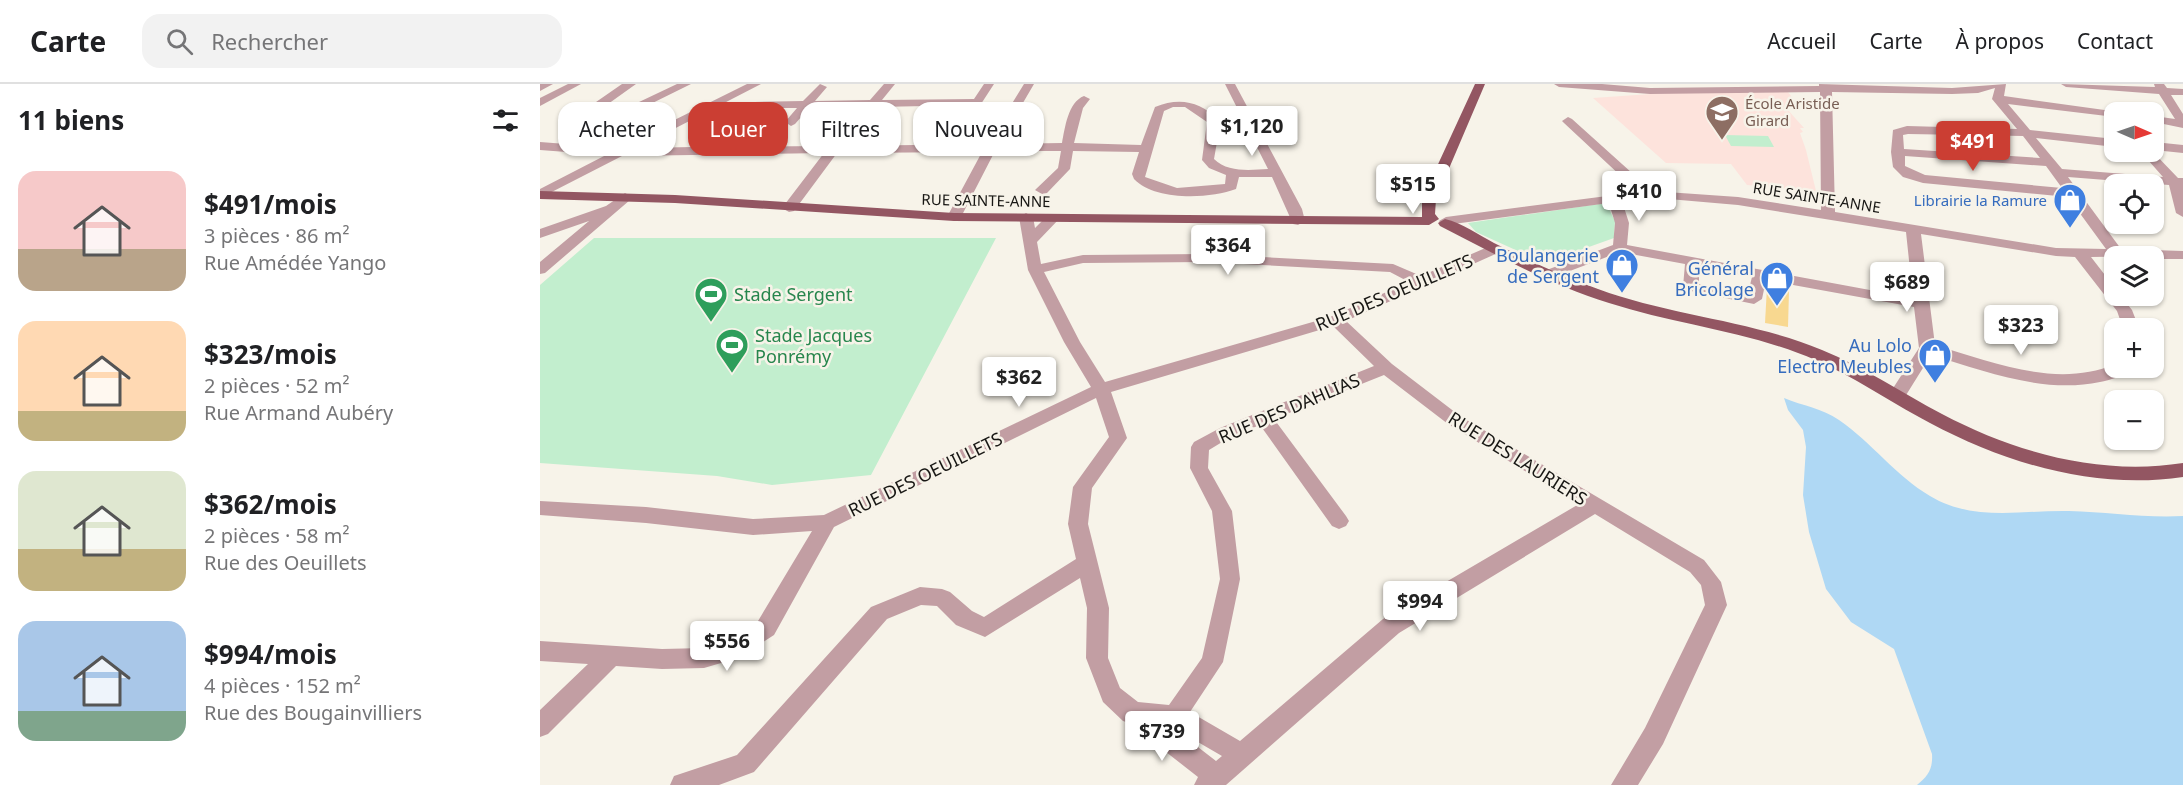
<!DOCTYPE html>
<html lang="fr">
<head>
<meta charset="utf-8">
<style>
	:root { --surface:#fff; --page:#f2f2f2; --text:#202124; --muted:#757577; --line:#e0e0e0; --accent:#cb3e33 }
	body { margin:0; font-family:"Noto Sans",sans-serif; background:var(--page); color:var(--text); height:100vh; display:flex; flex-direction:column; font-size:22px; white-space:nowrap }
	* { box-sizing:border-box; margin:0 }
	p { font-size:20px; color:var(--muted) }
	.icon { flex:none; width:33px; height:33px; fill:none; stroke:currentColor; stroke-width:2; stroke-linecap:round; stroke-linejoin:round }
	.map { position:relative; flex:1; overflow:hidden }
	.drawer { display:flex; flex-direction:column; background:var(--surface); width:540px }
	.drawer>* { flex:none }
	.guide { position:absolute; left:18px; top:18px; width:570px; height:54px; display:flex; gap:12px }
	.needle { width:39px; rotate:92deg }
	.fabs { position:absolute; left:1564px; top:18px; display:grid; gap:12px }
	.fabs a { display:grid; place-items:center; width:60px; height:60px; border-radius:12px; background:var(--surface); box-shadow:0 2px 4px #0004; font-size:30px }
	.price { position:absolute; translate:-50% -51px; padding:0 14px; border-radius:6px; background:#fff; color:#222; font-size:20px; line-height:39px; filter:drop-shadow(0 2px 3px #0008) }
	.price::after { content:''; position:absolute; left:50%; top:36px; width:18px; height:14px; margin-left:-9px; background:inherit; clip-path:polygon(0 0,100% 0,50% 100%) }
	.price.active { background:var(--accent); color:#fff }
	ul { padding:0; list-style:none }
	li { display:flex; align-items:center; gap:18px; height:150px; padding:0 18px }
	li span { display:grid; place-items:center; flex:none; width:168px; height:120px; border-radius:18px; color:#555 }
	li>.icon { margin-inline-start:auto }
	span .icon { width:72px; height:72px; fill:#fffc; stroke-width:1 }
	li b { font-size:26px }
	h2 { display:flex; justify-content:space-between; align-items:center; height:72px; padding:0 18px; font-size:26px }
	.chip { padding:0 21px; border-radius:18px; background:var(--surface); box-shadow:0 2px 4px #0004; font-size:21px; line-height:54px }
	.chip.active { background:var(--accent); color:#fff }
	header { display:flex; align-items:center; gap:36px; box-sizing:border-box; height:84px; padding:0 30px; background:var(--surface); border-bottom:2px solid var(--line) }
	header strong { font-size:28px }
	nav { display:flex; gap:33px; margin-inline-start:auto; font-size:21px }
	.search { width:420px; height:54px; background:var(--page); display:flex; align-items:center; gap:15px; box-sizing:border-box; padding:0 21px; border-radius:18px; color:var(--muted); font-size:22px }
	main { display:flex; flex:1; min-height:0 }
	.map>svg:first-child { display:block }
	.education { fill:#fde3dc }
	.green { fill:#c2eece }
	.water { fill:#afd8f4 }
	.building { fill:#f8d890 }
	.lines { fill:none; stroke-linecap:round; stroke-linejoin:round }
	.minor { fill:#c29ea3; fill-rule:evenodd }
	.major { fill:#935662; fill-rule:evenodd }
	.labels { text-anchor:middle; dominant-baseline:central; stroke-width:5; stroke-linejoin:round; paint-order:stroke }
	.far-education-label { font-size:15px; fill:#785e54; stroke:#f7f3e9; text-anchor:start }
	.far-street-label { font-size:15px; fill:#181714; stroke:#f7f3e9 }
	.far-shop-label { font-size:15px; fill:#366cbe; stroke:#f7f3e9; text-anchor:end }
	.shop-label { font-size:18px; fill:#366cbe; stroke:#f7f3e9; text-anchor:end }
	.street-label { font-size:18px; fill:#181714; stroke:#f7f3e9 }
	.leisure-label { font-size:18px; fill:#27864d; stroke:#f7f3e9; text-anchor:start }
</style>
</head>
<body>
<header>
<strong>Carte</strong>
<div class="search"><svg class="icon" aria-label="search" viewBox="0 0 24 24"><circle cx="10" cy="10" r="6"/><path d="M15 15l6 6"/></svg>Rechercher</div>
<nav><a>Accueil</a><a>Carte</a><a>À propos</a><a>Contact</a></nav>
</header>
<main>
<section class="drawer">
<h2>11 biens<svg class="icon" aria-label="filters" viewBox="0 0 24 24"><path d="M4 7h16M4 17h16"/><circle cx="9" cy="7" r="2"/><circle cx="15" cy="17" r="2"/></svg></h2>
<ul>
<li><span style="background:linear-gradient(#f6c9c9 65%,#b9a48a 0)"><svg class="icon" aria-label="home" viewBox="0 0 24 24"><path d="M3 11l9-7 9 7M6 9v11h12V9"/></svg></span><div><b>$491/mois</b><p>3 pièces · 86 m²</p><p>Rue Amédée Yango</p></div></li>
<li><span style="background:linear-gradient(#ffd9b3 75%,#c2b280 0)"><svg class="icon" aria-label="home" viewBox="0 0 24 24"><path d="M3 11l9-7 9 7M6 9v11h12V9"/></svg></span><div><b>$323/mois</b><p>2 pièces · 52 m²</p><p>Rue Armand Aubéry</p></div></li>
<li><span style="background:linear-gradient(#dfe7d0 65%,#c2b280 0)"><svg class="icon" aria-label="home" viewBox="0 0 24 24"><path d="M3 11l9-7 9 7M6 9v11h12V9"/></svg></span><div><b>$362/mois</b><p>2 pièces · 58 m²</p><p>Rue des Oeuillets</p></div></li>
<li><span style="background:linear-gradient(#a9c7e8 75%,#7fa58c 0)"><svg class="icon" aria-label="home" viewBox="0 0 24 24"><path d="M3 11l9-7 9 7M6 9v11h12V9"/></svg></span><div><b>$994/mois</b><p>4 pièces · 152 m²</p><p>Rue des Bougainvilliers</p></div></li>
</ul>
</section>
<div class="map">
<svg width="1643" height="701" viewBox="0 0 1643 701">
	<rect width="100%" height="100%" fill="#f7f3e9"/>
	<polygon class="education" points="1248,8 1251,12 1252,25 1247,25 1264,44 1260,44 1263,48 1260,49 1266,66 1276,107 1207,101 1191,80 1126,79 1053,14 1125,9"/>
	<g class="green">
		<polygon points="1185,51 1228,52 1234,63 1191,62"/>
		<polygon points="1066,119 1075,137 1074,154 1004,179 936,148 928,139"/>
		<polygon points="54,154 456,154 331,391 232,401 177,392 0,379 0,201"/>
	</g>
	<path class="water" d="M1244,314C1263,322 1282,324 1299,336C1331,358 1356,392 1390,412C1433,438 1482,426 1529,427C1567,428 1604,434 1643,432V701H1377C1388,692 1393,685 1392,670L1354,565L1311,538L1286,505L1269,448L1263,411L1266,363L1263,346L1248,326Z"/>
	<polygon class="building" points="1227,203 1249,207 1248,243 1225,239"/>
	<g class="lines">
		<g class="minor">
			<polygon points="0,0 13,0 0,7"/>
			<polygon points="28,0 41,0 0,22 0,14"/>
			<polygon points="82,0 96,0 40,40 59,37 137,0 151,0 66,42 20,49 20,43"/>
			<path d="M207,0H221L97,64L154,63L202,22L215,18L263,17L280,0L287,3L275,17L330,16L344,0H355L342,16L434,15L444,0H454L441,20L437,21L336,23L303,62L447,60L484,0H494L459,60L522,59C525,44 528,18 544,12L550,15L543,24L534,59L601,61L615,23C639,13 660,17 678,36L680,41L674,75C688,89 711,86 728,85L685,0H695L762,125L765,137L758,141L753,140L732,93H699L696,105C669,115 615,117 594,95L592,90L599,68L533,67L530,85L507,109L502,110L495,106L518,84L521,67H455L421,133L414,137L407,133L442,68L297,69L254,127L249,128L242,124L284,69L82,72L0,114V105L66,71L0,66V58L78,64ZM324,23L290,62L168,63L210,26L216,24H257L245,38L251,42L255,40L269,24ZM633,23H645L667,38L662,76L669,84L686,91L685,100L637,104L605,93L624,27Z"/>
			<path d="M1014,0H1062L1110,4L1279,2V0L1412,4L1466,0L1464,12L1579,28H1575V33L1468,20L1490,46L1575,55V63L1496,54L1522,85L1623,93L1601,68H1613L1638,94H1643V133L1636,129L1629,101L1528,93L1581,165L1643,167V175H1614V172L1551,173L1575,204V212H1581L1592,226L1599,244H1583L1577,227L1535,173L1516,172L1381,150L1395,261C1452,278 1517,305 1575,280V284H1588C1583,293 1570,296 1560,298C1503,310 1445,287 1391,271L1363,316H1351L1348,312L1379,264L1374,223L1226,196L1222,215L1214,220L1146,206L1143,203L1145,180L1080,168L1014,193H1004L1002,190L1004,187L1073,161L1075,139L1069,119L906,141L901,140L899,137L906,133L1098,108L1024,39L1022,37L1028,33L1032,35L1112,107L1198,113L1281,126L1280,8L1110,10L1019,3ZM1455,4L1452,15L1477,45L1367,42L1353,46L1351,68L1353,83L1363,93L1383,99L1528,113L1566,165L1516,164L1295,128L1292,8L1412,10L1438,9ZM1368,50L1483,52L1500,74L1364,65L1363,51ZM1365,72L1506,82L1522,104L1385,91L1365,82ZM1117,114L1198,121L1366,148L1373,214L1087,161L1089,139L1082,117ZM1159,183L1212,193L1208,209L1159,200Z"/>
			<polygon points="1521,0 1615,3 1614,0 1624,0 1627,4 1643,5 1643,11 1631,11 1643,30 1643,44 1614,38 1614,32 1635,35 1619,10 1526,3"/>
			<polygon points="1614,58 1643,61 1643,69 1614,66"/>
			<polygon points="85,109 92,113 90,116 5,189 0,190 0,178 49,137 0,154 0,145 66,122"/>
			<path d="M486,129L493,133L495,144L508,131L513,130L520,134L497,158L501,180L543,171L666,170L853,180L881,192L950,162H960L962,165L960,168L806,237L852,280L920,332L1164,476L1181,498L1187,521L1123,660L1098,701H1071L1105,644L1165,521L1161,501L1150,488L1055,430L859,549L686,701H654L658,693L589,639L583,637L563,618L546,574L547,524L540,494L445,553L416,541L397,522L381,521L347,535L214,688L179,701H130L134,692L197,671L331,523L380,503L402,505L410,508L432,527L444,533L536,475L528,440L533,403L569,353L556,314L294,443L234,551L198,574L164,584L122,585L76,582L8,650L0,653V626L48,580L0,577V557L122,565L164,564L184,559L218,537L272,447L213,451L106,439L0,431V417L106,423L213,435L284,431L551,303L524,258L488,186L479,133ZM666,178L850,188L869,198L790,233L565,298L540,258L504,188L543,179ZM793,242L834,282L680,344L654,358L651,363L650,384L672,427L680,495L662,574L629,621L598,618L580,604L568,574L569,524L548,440L552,404L587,354L571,308ZM844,291L908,340L1039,420L843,535L700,657L650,628L683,578L700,495L692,427L668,384L669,366L692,352L720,341L792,442L799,445L806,442L809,437L806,432L734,335ZM632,643L682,672L676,677Z"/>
		</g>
		<g class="major">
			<polygon points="935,0 945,0 896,115 895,130 899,135 889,141 414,137 135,119 0,115 0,107 135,111 414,129 882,133 882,115"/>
			<path d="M905,135C922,139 939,151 954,159C988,176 1022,192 1058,205C1131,232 1210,236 1282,266C1324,283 1362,309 1402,330C1476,369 1560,392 1643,379V393C1556,406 1467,380 1390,339C1346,316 1305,286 1258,269C1197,246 1131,239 1069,219C1010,201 955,170 900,142L898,139Z"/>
		</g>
	</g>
	<defs>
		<g id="school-pin" transform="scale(1.725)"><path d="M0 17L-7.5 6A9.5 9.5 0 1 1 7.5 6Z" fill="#8d6e63" stroke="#f7f3e9"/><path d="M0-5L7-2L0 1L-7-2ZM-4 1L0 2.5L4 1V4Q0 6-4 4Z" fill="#fff"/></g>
		<g id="shop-pin" transform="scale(1.725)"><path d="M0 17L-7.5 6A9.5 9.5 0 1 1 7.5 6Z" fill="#3f7fe0" stroke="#f7f3e9"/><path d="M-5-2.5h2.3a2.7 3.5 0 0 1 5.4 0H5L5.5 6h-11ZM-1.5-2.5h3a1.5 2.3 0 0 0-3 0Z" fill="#fff"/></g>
		<g id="stadium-pin" transform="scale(1.725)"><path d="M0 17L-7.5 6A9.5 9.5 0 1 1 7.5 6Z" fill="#2e9e5b" stroke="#f7f3e9"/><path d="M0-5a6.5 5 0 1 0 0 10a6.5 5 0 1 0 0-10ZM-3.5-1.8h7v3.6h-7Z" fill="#fff"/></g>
	</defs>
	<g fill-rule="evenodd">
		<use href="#school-pin" x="1182" y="28"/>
		<use href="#shop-pin" x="1530" y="116"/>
		<use href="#shop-pin" x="1082" y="181"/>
		<use href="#shop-pin" x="1237" y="194"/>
		<use href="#stadium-pin" x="171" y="210"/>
		<use href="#stadium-pin" x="192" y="261"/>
		<use href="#shop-pin" x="1395" y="271"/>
	</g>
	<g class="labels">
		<g class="far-education-label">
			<text x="1205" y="19">École Aristide<tspan x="1205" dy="17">Girard</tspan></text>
		</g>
		<g class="far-street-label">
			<text transform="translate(1277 113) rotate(9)">RUE SAINTE-ANNE</text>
			<text transform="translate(446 116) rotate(1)">RUE SAINTE-ANNE</text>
		</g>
		<g class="far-shop-label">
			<text x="1507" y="116">Librairie la Ramure</text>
		</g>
		<g class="shop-label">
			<text x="1059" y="171">Boulangerie<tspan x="1059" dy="21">de Sergent</tspan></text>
			<text x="1214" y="184">Général<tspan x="1214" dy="21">Bricolage</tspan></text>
			<text x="1372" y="261">Au Lolo<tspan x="1372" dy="21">Electro Meubles</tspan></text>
		</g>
		<g class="street-label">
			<text transform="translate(854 208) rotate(-23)">RUE DES OEUILLETS</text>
			<text transform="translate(749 324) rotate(-23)">RUE DES DAHLIAS</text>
			<text transform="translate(978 374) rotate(32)">RUE DES LAURIERS</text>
			<text transform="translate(385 390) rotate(-26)">RUE DES OEUILLETS</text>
		</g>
		<g class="leisure-label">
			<text x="194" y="210">Stade Sergent</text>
			<text x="215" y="251">Stade Jacques<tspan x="215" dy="21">Ponrémy</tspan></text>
		</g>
	</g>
</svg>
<div class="fabs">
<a><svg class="needle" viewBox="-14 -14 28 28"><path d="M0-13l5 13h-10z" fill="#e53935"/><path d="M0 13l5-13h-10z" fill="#757577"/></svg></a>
<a><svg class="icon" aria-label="locate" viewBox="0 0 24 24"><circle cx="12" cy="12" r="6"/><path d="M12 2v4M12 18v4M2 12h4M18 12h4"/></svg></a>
<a><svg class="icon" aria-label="layers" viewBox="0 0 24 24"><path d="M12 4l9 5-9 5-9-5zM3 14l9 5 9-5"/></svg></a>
<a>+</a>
<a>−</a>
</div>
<b class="price" style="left:712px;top:73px">$1,120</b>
<b class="price active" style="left:1433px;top:88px">$491</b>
<b class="price" style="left:873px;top:131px">$515</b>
<b class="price" style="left:1099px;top:138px">$410</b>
<b class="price" style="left:688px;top:192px">$364</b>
<b class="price" style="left:1367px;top:229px">$689</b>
<b class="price" style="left:1481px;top:272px">$323</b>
<b class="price" style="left:479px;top:324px">$362</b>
<b class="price" style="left:880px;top:548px">$994</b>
<b class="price" style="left:187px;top:588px">$556</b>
<b class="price" style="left:622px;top:678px">$739</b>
<div class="guide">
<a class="chip">Acheter</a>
<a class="chip active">Louer</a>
<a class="chip">Filtres</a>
<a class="chip">Nouveau</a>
</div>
</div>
</main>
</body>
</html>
